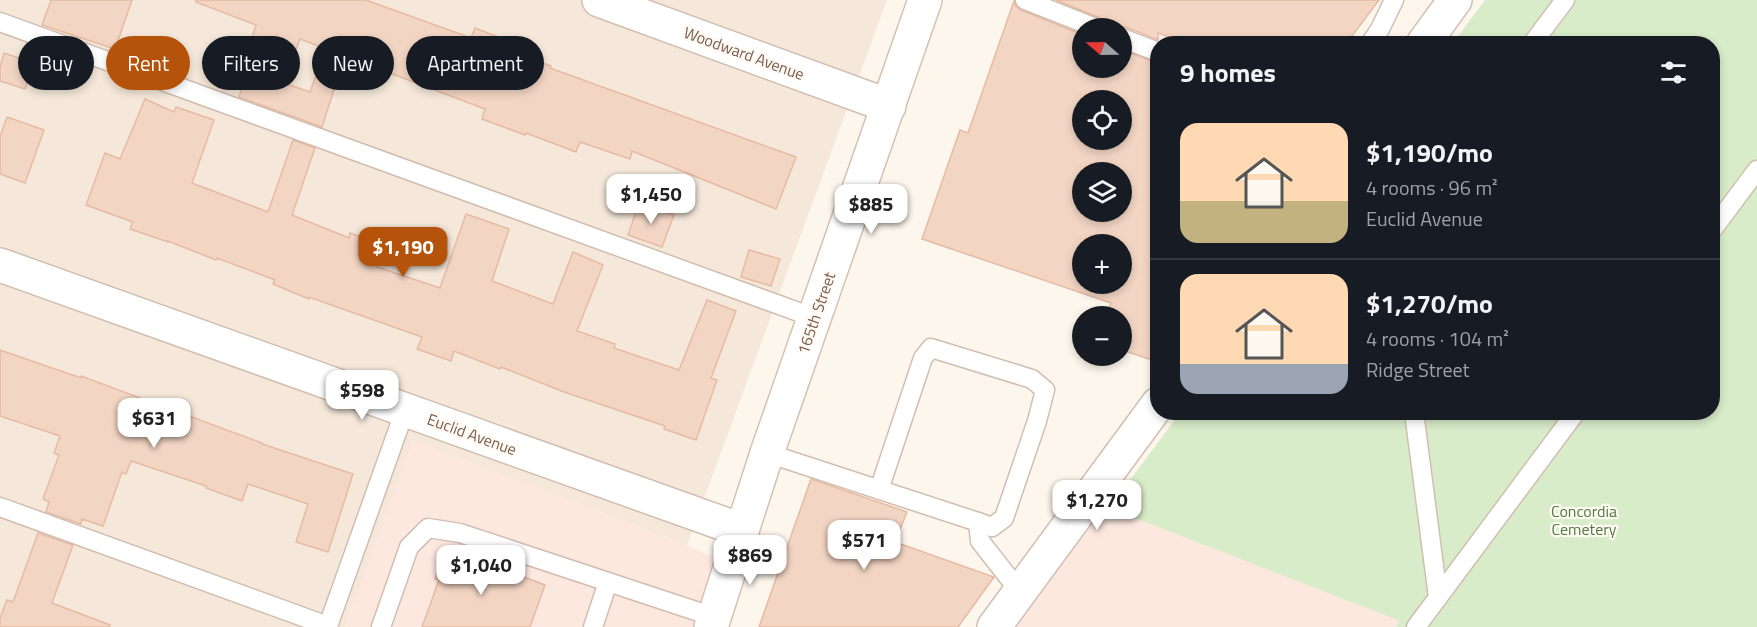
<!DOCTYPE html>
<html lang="en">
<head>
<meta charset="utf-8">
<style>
	:root { --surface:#171b24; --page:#242831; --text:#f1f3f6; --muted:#9ea1a6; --line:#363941; --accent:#b45309 }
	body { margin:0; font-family:"Titillium Web",sans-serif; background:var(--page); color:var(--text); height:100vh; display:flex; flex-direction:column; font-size:22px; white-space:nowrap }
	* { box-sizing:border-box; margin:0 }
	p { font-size:20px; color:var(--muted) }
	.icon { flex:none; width:33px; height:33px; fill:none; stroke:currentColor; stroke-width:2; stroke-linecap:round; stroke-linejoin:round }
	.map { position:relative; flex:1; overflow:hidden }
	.drawer { position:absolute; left:1150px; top:36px; width:570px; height:384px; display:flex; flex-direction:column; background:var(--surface); border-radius:24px; box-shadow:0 3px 9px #0003 }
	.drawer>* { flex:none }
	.hud { position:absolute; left:18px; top:36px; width:570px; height:54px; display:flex; gap:12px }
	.needle { width:39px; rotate:290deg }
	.fabs { position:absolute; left:1072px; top:18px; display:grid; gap:12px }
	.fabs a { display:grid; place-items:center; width:60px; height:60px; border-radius:50%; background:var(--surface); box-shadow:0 3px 9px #0003; font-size:30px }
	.price { position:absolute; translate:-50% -51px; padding:0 14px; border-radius:12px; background:#fff; color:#222; font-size:20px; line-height:39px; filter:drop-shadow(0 2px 3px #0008) }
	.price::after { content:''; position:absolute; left:50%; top:36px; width:18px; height:14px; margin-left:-9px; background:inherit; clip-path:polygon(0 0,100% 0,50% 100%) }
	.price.active { background:var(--accent); color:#fff }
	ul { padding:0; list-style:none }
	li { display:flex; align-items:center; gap:18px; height:150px; padding:0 30px }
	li+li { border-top:2px solid var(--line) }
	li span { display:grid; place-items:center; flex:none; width:168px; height:120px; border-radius:18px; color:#555 }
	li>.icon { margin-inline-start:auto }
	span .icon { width:72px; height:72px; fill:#fffc; stroke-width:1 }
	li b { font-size:26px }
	h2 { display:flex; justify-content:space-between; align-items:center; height:72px; padding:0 30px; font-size:26px }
	.chip { padding:0 21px; border-radius:27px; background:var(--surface); box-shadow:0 3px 9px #0003; font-size:21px; line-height:54px }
	.chip.active { background:var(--accent); color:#fff }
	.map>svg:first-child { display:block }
	.residential { fill:#f5e8da }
	.commercial { fill:#fde8e0 }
	.green { fill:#d8ecc9 }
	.building { fill:#f3d5c3; stroke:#e6bba3; stroke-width:1.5; fill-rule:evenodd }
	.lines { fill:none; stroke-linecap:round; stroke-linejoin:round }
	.service-casing { stroke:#d1beb0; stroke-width:21 }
	.minor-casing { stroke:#d1beb0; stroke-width:36 }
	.secondary-casing { stroke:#d6c0b0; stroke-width:36 }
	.service { stroke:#fff; stroke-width:18 }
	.minor { stroke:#fff; stroke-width:33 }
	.secondary { stroke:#fff; stroke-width:33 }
	.labels { text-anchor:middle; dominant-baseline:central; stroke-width:4.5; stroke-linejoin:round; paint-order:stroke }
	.street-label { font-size:16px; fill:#7a5c4d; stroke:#fffaf3 }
	.park-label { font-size:16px; fill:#537a41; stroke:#fffaf3 }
</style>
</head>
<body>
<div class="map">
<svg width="1757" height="627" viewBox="0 0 1757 627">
	<rect width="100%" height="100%" fill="#fdf6ec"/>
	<polygon class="residential" points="0,0 887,0 687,545 414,441 345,627 0,627"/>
	<g class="commercial">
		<polygon points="413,440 687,545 723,562 702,627 345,627"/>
		<polygon points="1096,504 1109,508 1401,621 1396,627 1006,627"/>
	</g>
	<polygon class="green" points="1485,0 1757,0 1757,627 1396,627 1400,621 1109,508 1180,413 1713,412 1713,44 1453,43"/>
	<g class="building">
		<polygon points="51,0 132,0 115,49 42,25"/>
		<polygon points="196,0 366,0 471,38 475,28 508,41 505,49 551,66 550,68 796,157 776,209 632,151 630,159 580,142 576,152 526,133 525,135 482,119 485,109 300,39 284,83 310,92 320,64 340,71 322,127 239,97 257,46 250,44 256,25 196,2"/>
		<polygon points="1056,0 1379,0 1346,44 1190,44 1158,33 1158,40 1126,27 1107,28 1105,22 1100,18"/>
		<path d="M1014,1L1016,6L1021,10L1083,35V68H1122V50L1158,63V362L1122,350V316H1106L1111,303L922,239L960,130L968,133ZM1083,100H1122V140H1083ZM1083,172H1122V212H1083ZM1083,244H1122V284H1083Z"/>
		<polygon points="4,53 34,63 25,89 0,81 0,67"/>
		<polygon points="145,99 174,112 176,107 214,120 192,183 268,212 293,140 315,148 292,215 349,238 350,233 385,245 377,267 440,288 466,214 509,229 492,281 553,304 573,252 603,265 577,331 615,344 614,348 679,370 707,300 736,311 711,378 717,380 696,440 664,429 665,426 564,392 501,367 500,369 454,351 451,361 417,349 422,337 309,297 309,299 273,284 275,280 217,258 216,260 168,241 168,242 130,229 133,222 86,205 105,153 120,159"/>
		<polygon points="7,117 44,130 25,183 0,174 0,137"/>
		<polygon points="639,203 674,215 662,247 628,235"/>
		<polygon points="749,250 780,259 771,286 741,277"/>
		<polygon points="0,350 81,378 81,376 262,443 262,444 353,474 328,552 296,542 308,504 248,484 242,501 206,488 206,486 131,461 126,474 122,472 103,526 82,519 81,524 46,512 49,502 43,499 59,455 54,453 60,436 0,416"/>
		<polygon points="811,479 907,512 895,542 994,577 958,627 759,627"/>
		<polygon points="38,533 73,545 52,603 110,625 109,627 0,627 0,618 7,600 13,602"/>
		<polygon points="446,548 545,585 530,627 422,627 439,580 435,579"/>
	</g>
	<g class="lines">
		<g class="service-casing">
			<g id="service">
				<polyline points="1025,0 1096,28"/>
				<polyline points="0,22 815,318"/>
				<polyline points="1122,38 1158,52"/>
				<polyline points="1370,44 1380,29 1394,0"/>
				<polyline points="1532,44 1565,0"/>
				<polyline points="1713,229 1757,170"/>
				<polyline points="1414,412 1438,597"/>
				<polyline points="767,453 978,522 992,527 1004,518 1037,421 1045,390 1032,379 931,348 923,358 879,490"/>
				<polyline points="0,507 328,626 405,410"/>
				<polyline points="978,522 980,541 1020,592"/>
				<polyline points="381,627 409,547 428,528 460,533 714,617"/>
				<polyline points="593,627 608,582"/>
				<polyline points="1416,627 1576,412"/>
			</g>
		</g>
		<g class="minor-casing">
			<g id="minor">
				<polyline points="599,0 889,106"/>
				<polyline points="1423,44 1455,0"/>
				<polyline points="0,265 741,530"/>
				<polyline points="994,627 1158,404"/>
			</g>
		</g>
		<g class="secondary-casing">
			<polyline id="secondary" points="711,627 767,453 925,0"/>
		</g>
		<use href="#service" class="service"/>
		<use href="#minor" class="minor"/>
		<use href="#secondary" class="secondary"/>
	</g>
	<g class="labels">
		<g class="street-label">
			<text transform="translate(744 53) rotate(20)">Woodward Avenue</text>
			<text transform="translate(816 313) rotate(-71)">165th Street</text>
			<text transform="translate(472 434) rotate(20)">Euclid Avenue</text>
		</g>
		<g class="park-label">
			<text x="1584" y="511">Concordia<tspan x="1584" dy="18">Cemetery</tspan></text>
		</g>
	</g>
</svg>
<div class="fabs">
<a><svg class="needle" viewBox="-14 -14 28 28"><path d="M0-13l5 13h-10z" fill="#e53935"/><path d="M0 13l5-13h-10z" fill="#9ea1a6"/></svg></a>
<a><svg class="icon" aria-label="locate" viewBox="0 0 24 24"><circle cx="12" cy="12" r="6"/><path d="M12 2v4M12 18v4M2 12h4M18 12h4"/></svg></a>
<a><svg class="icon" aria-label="layers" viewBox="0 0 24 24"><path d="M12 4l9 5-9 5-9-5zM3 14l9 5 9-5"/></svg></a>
<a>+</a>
<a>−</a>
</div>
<b class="price" style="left:651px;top:225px">$1,450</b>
<b class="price" style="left:871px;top:235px">$885</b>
<b class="price active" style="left:403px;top:278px">$1,190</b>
<b class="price" style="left:362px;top:421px">$598</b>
<b class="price" style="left:154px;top:449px">$631</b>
<b class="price" style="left:1097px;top:531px">$1,270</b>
<b class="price" style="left:864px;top:571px">$571</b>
<b class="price" style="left:750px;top:586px">$869</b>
<b class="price" style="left:481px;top:596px">$1,040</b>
<div class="hud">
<a class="chip">Buy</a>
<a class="chip active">Rent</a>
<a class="chip">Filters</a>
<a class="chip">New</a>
<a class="chip">Apartment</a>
</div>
<section class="drawer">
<h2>9 homes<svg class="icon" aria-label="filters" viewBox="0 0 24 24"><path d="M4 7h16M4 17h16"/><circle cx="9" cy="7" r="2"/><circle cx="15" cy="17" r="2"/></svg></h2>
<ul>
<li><span style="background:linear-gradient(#ffd9b3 65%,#c2b280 0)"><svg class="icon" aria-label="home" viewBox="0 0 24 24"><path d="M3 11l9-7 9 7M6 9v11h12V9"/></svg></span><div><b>$1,190/mo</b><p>4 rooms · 96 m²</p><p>Euclid Avenue</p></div></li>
<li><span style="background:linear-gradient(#ffd9b3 75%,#9aa5b1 0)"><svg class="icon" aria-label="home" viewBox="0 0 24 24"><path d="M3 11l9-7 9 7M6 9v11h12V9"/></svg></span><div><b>$1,270/mo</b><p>4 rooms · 104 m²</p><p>Ridge Street</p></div></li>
</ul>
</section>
</div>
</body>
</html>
